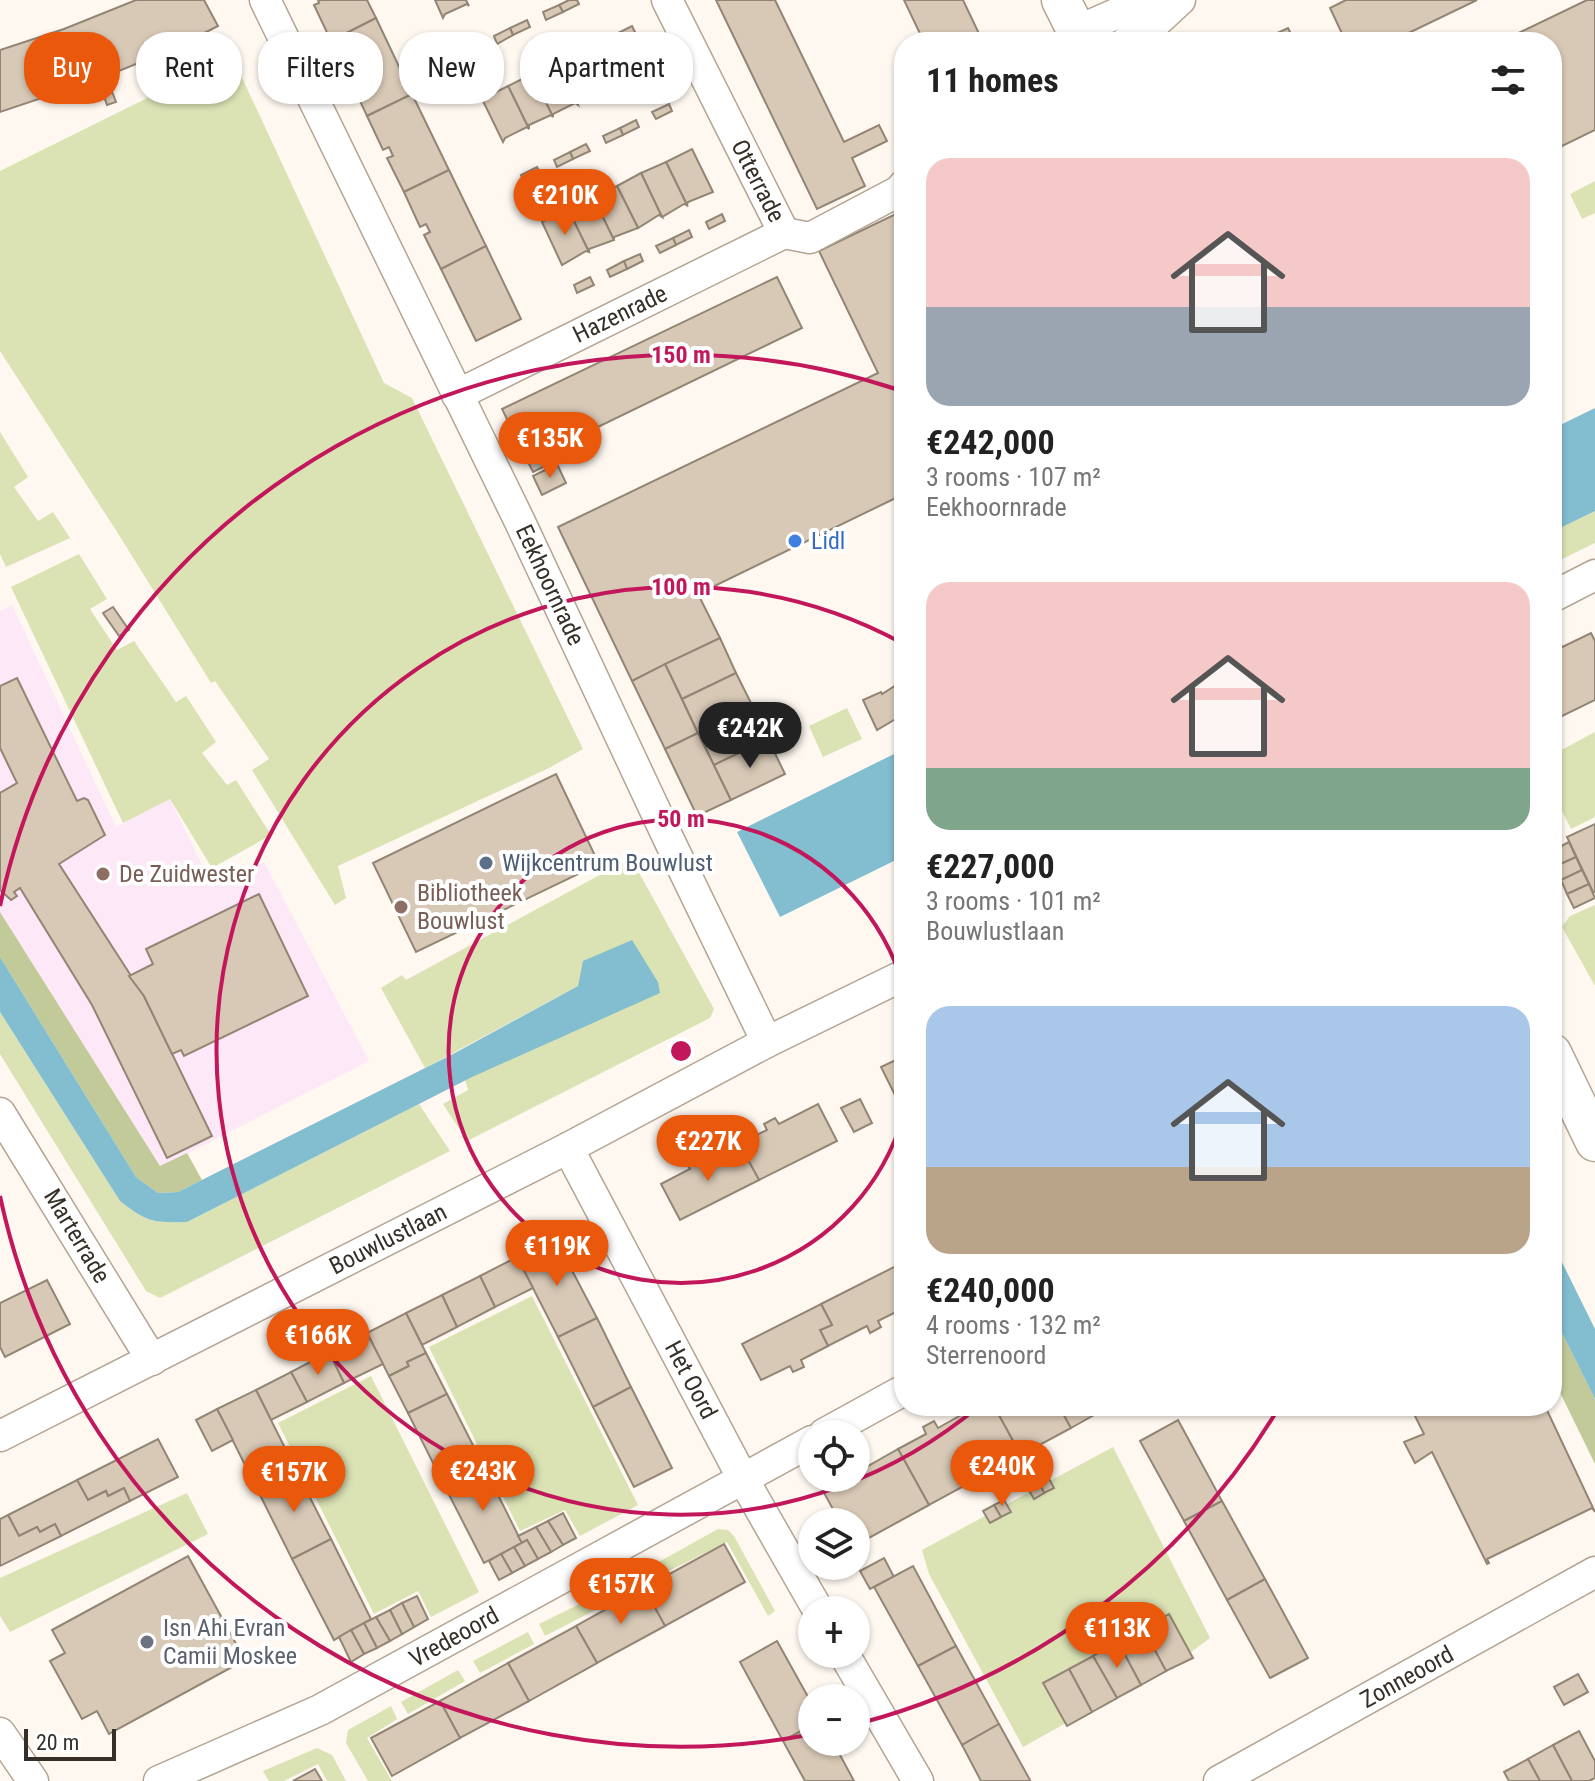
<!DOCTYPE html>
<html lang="en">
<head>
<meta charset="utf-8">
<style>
	:root { --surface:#fff; --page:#f6f6f6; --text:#222; --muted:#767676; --accent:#ea580c }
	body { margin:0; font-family:"Roboto Condensed",sans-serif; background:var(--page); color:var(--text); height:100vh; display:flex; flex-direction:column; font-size:30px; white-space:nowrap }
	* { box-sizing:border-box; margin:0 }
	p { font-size:26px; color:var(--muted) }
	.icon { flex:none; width:44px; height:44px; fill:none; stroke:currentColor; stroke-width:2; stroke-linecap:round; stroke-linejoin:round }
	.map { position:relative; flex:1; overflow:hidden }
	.side { position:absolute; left:894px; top:32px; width:668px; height:1384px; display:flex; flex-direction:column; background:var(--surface); border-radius:32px; box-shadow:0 2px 6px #0004 }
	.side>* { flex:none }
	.hud { position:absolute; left:24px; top:32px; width:750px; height:72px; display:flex; gap:16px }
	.buttons { position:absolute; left:798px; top:1420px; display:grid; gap:16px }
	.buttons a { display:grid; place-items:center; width:72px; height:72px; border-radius:50%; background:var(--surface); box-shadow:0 2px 6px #0004; font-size:40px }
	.scale { position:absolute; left:24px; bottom:20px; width:92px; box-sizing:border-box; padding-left:8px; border:4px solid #352f28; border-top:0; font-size:22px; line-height:28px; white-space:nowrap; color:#352f28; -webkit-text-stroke:6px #fff; paint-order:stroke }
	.price { position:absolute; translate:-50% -68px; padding:0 18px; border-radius:28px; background:var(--accent); color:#fff; font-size:26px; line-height:52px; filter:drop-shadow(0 2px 4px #0008) }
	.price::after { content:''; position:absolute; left:50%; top:48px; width:24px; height:18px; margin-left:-12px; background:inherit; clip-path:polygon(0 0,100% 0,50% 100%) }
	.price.selected { background:#222; color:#fff }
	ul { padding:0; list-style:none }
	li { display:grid; align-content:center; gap:16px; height:424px; padding:0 32px }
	li span { display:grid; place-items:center; height:248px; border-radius:24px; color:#555 }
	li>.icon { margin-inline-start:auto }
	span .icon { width:144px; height:144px; fill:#fffc; stroke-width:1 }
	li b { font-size:34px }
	h2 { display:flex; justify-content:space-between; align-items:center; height:96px; padding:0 32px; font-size:34px }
	.chip { padding:0 28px; border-radius:32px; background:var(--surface); box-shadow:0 2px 6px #0004; font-size:28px; line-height:72px }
	.chip.selected { background:var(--accent); color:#fff }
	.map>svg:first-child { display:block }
	.education { fill:#fde8f8 }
	.green { fill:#dbe2b4 }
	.forest { fill:#c2ca99 }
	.water { fill:#83bed0 }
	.building { fill:#d8c9b6; stroke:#938574; stroke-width:2 }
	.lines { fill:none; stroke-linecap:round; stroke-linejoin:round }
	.minor-casing { stroke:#b4a593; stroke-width:33 }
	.tertiary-casing { stroke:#b4a593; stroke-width:41 }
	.minor { stroke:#fff; stroke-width:30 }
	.tertiary { stroke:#fff; stroke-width:38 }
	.ring { fill:none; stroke:#c2185b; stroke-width:4 }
	.shop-dot { fill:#3f7fe0; stroke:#fff; stroke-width:3 }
	.service-dot { fill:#5c6f8a; stroke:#fff; stroke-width:3 }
	.education-dot { fill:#8d6e63; stroke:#fff; stroke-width:3 }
	.worship-dot { fill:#6b7280; stroke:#fff; stroke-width:3 }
	.labels { text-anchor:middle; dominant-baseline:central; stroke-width:8; stroke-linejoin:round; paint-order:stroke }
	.street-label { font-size:24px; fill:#352f28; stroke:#fff }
	.shop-label { font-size:24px; fill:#366cbe; stroke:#fff; text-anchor:start }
	.service-label { font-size:24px; fill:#4e5e75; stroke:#fff; text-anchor:start }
	.education-label { font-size:24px; fill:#785e54; stroke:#fff; text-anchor:start }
	.worship-label { font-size:24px; fill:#5b616d; stroke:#fff; text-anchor:start }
	.centre { fill:#c2185b; stroke:#fff; stroke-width:4 }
	.ring-label { font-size:24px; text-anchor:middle; font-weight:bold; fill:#c2185b; stroke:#fff; stroke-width:8; stroke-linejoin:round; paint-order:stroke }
</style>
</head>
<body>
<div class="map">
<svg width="1595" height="1781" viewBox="0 0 1595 1781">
	<rect width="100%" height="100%" fill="#fff8f1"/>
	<polygon class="education" points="12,605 116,827 170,799 212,886 264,862 369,1061 161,1167 0,912 0,611"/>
	<g class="green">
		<polygon points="232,56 384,383 412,398 583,749 549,768 338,866 346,898 335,905 252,770 269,759 215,681 211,683 119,535 0,351 0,171"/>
		<polygon points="1595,181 1595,213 1582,219 1570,194"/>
		<polygon points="0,432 28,477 14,487 38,521 53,512 70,538 6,567 0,554"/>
		<polygon points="1595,511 1595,543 1552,564 1552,532"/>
		<polygon points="79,554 107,599 90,609 117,650 134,641 176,702 186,696 216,742 202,753 227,785 236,780 271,835 212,868 170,799 123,823 11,587"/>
		<polygon points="847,708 862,739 823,757 809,726"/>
		<polygon points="1595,732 1595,817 1571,829 1552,791 1552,755"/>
		<polygon points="631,858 714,1009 710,1018 467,1141 443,1104 468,1090 465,1080 658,982 631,940 578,986 425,1068 381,988 402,975 406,980"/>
		<polygon points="1595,905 1595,986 1562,927 1570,916"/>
		<path d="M0,1012L120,1201C146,1222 154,1223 187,1222L419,1104L450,1151L160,1298L146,1291L0,1054Z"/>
		<polygon points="532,1296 638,1505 580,1536 565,1510 520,1531 429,1347"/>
		<polygon points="371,1376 479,1592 431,1617 418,1591 374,1614 278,1423"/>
		<polygon points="1113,1447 1210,1638 1183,1658 1023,1747 929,1574 922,1550"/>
		<polygon points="187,1493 208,1534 10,1632 0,1616 0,1578"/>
		<polygon points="718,1529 728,1530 734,1536 775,1611 768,1616 727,1542 615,1598 610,1589"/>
		<polygon points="598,1595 603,1606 545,1636 539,1624"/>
		<polygon points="528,1632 534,1644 480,1673 473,1661"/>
		<polygon points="458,1670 465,1681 408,1714 401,1702"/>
		<polygon points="391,1706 397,1719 367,1738 392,1781 368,1781 346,1743 348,1730"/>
		<polygon points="317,1748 332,1755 346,1781 327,1781 318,1764 284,1781 269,1781 263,1771"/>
	</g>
	<g class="forest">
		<polygon points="0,912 160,1166 187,1153 202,1180 178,1192 158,1193 136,1177 0,957"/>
		<polygon points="1552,1313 1595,1399 1595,1464 1552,1376"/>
	</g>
	<g class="water">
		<polygon points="1595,408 1595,511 1552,532 1552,429"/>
		<polygon points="904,749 904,856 780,917 737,832"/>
		<path d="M632,940L658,982L660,993L472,1077L187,1222C154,1223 146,1222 120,1201L0,1012V957L136,1177L158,1193L178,1192L453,1054L578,986L583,961Z"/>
		<polygon points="1552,1242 1595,1329 1595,1399 1552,1313"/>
	</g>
	<g class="building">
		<polygon points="136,0 204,0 218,26 171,50 106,76 116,102 107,105 98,79 0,112 0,50 64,29"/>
		<polygon points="318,0 367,0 376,18 331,41 314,5 319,3"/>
		<polygon points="435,0 466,0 469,6 467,4 445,14 443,18"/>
		<polygon points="569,0 577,0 579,4 563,12 559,5"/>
		<polygon points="716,0 775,0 844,142 879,125 887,141 852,158 865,186 817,209"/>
		<polygon points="904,0 963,0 983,42 924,42"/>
		<polygon points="1346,0 1477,0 1390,42 1346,42 1330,8"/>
		<polygon points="1587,0 1595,0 1595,130 1552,151 1552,42 1500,42"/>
		<polygon points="559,5 563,12 546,20 543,12"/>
		<polygon points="376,18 412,94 367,116 351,82 356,79 352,71 346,73 331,41"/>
		<polygon points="527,20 530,27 513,35 510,28"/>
		<polygon points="632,26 653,69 650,70 649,68 627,78 627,82 606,39"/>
		<polygon points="510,28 513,35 497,44 494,36"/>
		<polygon points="1288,28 1295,42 1258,42"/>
		<polygon points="606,39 627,82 624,79 603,90 603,93 582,50"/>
		<polygon points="477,44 481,51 465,59 461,52"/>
		<polygon points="582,50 603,93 600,91 578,102 578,105 558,61"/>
		<polygon points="558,61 578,105 575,103 553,114 553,117 532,74"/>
		<polygon points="532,74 553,117 551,115 529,125 529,129 508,86"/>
		<polygon points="508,86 529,129 527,127 505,138 503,142 482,99"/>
		<polygon points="412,94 449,170 404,192 387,158 393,156 389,147 383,150 367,116"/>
		<polygon points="669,104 672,111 656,119 652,112"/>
		<polygon points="636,120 639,127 623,135 620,128"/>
		<polygon points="620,128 623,135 606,143 603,136"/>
		<polygon points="586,144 590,151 573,159 570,152"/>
		<polygon points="692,149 713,192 688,202 687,205 666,162"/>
		<polygon points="570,152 573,159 557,167 554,160"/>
		<polygon points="666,162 687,205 684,204 662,217 641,173"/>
		<polygon points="537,167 541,175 524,183 521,175"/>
		<polygon points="449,170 486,246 441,269 424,235 430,232 426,224 420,227 404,192"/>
		<polygon points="641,173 662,217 659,215 638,228 617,186"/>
		<polygon points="617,186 638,228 614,237 614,240 593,197"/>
		<polygon points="593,197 614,240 589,249 589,252 568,209"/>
		<polygon points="568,209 589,252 586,251 562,265 542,222"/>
		<polygon points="904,210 904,494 698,594 720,638 632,681 558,527 878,373 819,251"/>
		<polygon points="722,214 725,221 709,229 706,222"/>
		<polygon points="689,230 692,237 676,245 673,238"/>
		<polygon points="673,238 676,245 660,253 656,246"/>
		<polygon points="486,246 521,319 476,341 441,269"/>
		<polygon points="640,254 643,261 627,269 624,261"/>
		<polygon points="624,261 627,269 610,277 607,270"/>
		<polygon points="590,277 594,285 577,293 574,285"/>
		<polygon points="777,277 802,328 540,455 545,466 533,472 502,409"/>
		<polygon points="557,464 566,483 542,495 533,476"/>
		<polygon points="113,607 129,630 119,636 103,613"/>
		<polygon points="1591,633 1595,641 1595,700 1552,721 1552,652"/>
		<polygon points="720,638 736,673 682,699 665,664"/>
		<polygon points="665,664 698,733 665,749 632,681"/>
		<polygon points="736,673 753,707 698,733 682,699"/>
		<polygon points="17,678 77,801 84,798 88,800 105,835 59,864 144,996 212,1136 167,1158 92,1005 20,888 14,892 17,896 11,900 0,890 0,793 17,783 0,748 0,686"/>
		<polygon points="904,680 904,714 877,730 863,700 881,692 882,694"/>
		<polygon points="753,707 768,739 714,765 698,733"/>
		<polygon points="698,733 731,800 697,816 665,749"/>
		<polygon points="768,739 785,774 731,800 714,765"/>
		<polygon points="556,774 599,864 416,952 373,863"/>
		<polygon points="1595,824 1595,892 1593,892 1567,837"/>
		<polygon points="1569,842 1576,857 1554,867 1552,851"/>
		<polygon points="1576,857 1582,870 1561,880 1554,867"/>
		<polygon points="1582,870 1589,884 1567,894 1561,880"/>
		<polygon points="1589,884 1595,898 1574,908 1567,894"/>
		<polygon points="259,894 308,996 184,1056 181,1050 172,1054 144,996 129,976 153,964 146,949"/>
		<polygon points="904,1056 904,1113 881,1067"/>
		<polygon points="860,1099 872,1123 854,1132 841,1108"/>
		<polygon points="818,1104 837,1141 759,1180 747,1158 736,1164 728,1149 767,1130 764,1124 775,1118 779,1124"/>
		<polygon points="728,1149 736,1164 747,1158 759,1180 680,1220 661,1184 690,1169 686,1163 698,1157 701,1163"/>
		<polygon points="555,1238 597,1318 558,1337 517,1257"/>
		<polygon points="517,1257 533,1288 495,1307 480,1276"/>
		<polygon points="900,1264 904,1273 904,1308 878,1321 881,1327 870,1333 867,1326 828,1346 820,1330 832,1325 821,1304"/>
		<polygon points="480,1276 495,1307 457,1327 442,1295"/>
		<polygon points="47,1280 70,1324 5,1357 0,1347 0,1303"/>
		<polygon points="442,1295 457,1327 422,1345 406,1313"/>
		<polygon points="821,1304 832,1325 820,1330 828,1346 801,1360 804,1367 793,1372 790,1366 761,1380 742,1344"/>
		<polygon points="406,1313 426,1353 407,1362 409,1366 389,1376 367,1333"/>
		<polygon points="597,1318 631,1387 593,1407 558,1337"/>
		<polygon points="367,1333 383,1364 344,1383 329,1352"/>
		<polygon points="329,1352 344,1383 307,1402 291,1372"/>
		<polygon points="426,1353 447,1394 408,1413 389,1376 409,1366 407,1362"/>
		<polygon points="291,1372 307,1402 271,1420 256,1390"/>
		<polygon points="631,1387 672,1468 634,1487 593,1407"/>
		<polygon points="256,1390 296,1470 257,1489 217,1409"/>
		<polygon points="447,1394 482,1463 443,1483 408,1413"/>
		<polygon points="977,1406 994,1406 1021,1455 929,1505 898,1449 926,1434 923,1427 934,1421 938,1428"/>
		<polygon points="994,1406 1059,1406 1071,1428 1021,1455"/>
		<polygon points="1059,1406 1110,1406 1071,1428"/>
		<polygon points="1410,1406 1545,1406 1595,1512 1592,1508 1487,1559 1489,1563 1487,1564 1432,1452 1415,1463 1404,1442 1424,1434"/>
		<polygon points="217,1409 233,1440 212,1451 196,1420"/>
		<polygon points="1178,1420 1222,1501 1184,1521 1140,1441"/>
		<polygon points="158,1439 178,1477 130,1501 124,1488 108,1496 106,1491 88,1500 77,1480"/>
		<polygon points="898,1449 929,1505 856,1545 856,1522 835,1522 839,1520 823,1491 846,1478 856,1478 856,1464 861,1470"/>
		<polygon points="482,1463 522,1543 484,1563 443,1483"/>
		<polygon points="296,1470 331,1539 292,1559 257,1489"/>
		<polygon points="1047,1475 1054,1488 1044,1493 1038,1481"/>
		<polygon points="77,1480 88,1500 106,1491 108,1496 124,1488 130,1501 61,1536 55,1524 40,1532 37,1527 19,1536 8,1515"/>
		<polygon points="1038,1481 1044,1493 1034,1499 1027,1487"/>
		<polygon points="1004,1500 1011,1512 1001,1517 994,1505"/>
		<polygon points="1222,1501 1265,1579 1227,1600 1184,1521"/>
		<polygon points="994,1505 1001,1517 990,1523 983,1511"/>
		<polygon points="563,1513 576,1538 563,1545 548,1521"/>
		<polygon points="8,1515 19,1536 37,1527 40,1532 55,1524 61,1536 0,1566 0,1519"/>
		<polygon points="548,1521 563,1545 551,1552 536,1527"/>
		<polygon points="536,1527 551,1552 538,1559 527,1540 522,1543 518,1536"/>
		<polygon points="331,1539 371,1619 334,1640 292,1559"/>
		<polygon points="527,1540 538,1559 525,1566 514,1547"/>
		<polygon points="724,1544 745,1582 665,1626 644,1588"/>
		<polygon points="514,1547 525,1566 512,1573 501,1554"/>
		<polygon points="501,1554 512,1573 499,1580 489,1561"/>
		<polygon points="188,1556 245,1660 109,1734 97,1711 82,1719 50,1661 65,1653 52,1630"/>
		<polygon points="884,1558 894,1577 870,1589 860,1571"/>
		<polygon points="913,1566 956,1646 918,1666 874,1587"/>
		<polygon points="1265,1579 1308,1658 1270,1678 1227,1600"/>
		<polygon points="644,1588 665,1626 597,1663 576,1626"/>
		<polygon points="417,1596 428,1619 414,1627 402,1603"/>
		<polygon points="402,1603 414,1627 402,1634 390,1610"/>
		<polygon points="390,1610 402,1634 390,1641 376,1617"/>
		<polygon points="1169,1614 1193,1658 1166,1671 1143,1628"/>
		<polygon points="376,1617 390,1641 377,1648 364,1623"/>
		<polygon points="364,1623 377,1648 364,1654 351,1630"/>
		<polygon points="576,1626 597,1663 529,1701 508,1663"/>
		<polygon points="1143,1628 1166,1671 1141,1685 1118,1642"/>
		<polygon points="351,1630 364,1654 351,1662 339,1637"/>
		<polygon points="777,1641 812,1704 812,1725 783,1741 740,1662"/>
		<polygon points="1118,1642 1141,1685 1117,1698 1093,1656"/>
		<polygon points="956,1646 999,1724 962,1745 918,1666"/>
		<polygon points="1093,1656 1117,1698 1092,1712 1069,1669"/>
		<polygon points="508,1663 529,1701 460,1738 440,1701"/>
		<polygon points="1069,1669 1092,1712 1067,1726 1043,1683"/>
		<polygon points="1578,1674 1588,1692 1564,1705 1554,1687"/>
		<polygon points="440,1701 460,1738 392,1776 371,1738"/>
		<polygon points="999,1724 1030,1780 1029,1781 981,1781 962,1745"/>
		<polygon points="812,1725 812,1742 833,1742 854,1781 805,1781 783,1741"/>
		<polygon points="1579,1731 1595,1761 1595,1778 1589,1781 1572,1781 1553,1745"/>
		<polygon points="1553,1745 1572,1781 1540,1781 1528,1759"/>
		<polygon points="1528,1759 1540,1781 1509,1781 1504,1772"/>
		<polygon points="315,1769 322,1781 293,1781"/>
	</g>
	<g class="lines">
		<g class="minor-casing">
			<g id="minor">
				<polyline points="265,0 520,522 670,842 767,1042"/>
				<polyline points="667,0 784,233"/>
				<polyline points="1068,42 1077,31 1143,2 1178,0"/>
				<polyline points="1126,42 1154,24 1180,0"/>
				<polyline points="784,233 810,238 899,191 904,185"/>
				<polyline points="457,395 784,233"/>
				<polyline points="1552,597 1595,575"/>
				<polyline points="0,1113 152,1360"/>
				<polyline points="568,1148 743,1479 818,1610"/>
				<polyline points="824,1434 904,1390"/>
				<polyline points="0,1436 568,1148 767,1042 904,975"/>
				<polyline points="844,1654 918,1781"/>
				<polyline points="0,1733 33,1781"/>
				<polyline points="159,1781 320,1710 812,1441"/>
				<polyline points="1219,1781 1595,1572"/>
			</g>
		</g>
		<g class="tertiary-casing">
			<g id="tertiary">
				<polyline points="1061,0 1082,42"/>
				<polyline points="1552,1053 1595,1142"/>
			</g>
		</g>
		<use href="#minor" class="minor"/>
		<use href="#tertiary" class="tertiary"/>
	</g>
	<g class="ring">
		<path d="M903 1117A232 232 0 1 1 903 985"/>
		<path d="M979 1406A464 464 0 1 1 902 643"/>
		<path d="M1278 1409A696 696 0 0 1 861 1723M808 1735A696 696 0 0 1 0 1196M0 906A696 696 0 0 1 902 391"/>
	</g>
	<circle class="shop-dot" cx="795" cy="541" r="8"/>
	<circle class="service-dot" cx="486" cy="863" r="8"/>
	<g class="education-dot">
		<circle cx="103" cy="874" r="8"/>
		<circle cx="401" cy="907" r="8"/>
	</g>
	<circle class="worship-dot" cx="147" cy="1642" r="8"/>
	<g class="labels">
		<g class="street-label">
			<text transform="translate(758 181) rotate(63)">Otterrade</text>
			<text transform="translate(620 314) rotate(-26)">Hazenrade</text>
			<text transform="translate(550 585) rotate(65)">Eekhoornrade</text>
			<text transform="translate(77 1236) rotate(59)">Marterrade</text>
			<text transform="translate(388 1239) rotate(-27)">Bouwlustlaan</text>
			<text transform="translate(691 1380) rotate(62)">Het Oord</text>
			<text transform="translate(454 1637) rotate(-29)">Vredeoord</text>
			<text transform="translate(1407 1677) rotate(-29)">Zonneoord</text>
		</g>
		<g class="shop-label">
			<text x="811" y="541">Lidl</text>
		</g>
		<g class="service-label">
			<text x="502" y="863">Wijkcentrum Bouwlust</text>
		</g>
		<g class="education-label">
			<text x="119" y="874">De Zuidwester</text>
			<text x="417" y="893">Bibliotheek<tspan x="417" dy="28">Bouwlust</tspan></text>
		</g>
		<g class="worship-label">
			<text x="163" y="1628">Isn Ahi Evran<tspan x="163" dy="28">Camii Moskee</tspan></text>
		</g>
	</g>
	<circle cx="681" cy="1051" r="12" class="centre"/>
	<g class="ring-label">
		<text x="681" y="363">150 m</text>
		<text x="681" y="595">100 m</text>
		<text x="681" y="827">50 m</text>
	</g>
</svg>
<div class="buttons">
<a><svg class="icon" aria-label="locate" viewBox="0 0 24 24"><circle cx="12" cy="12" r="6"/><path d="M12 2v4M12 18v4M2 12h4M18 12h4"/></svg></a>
<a><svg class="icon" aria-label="layers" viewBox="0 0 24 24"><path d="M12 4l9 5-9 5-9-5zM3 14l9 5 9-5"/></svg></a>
<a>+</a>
<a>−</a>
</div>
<div class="scale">20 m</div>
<b class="price" style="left:565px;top:237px">€210K</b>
<b class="price" style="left:550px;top:480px">€135K</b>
<b class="price selected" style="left:750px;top:770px">€242K</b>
<b class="price" style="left:708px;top:1183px">€227K</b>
<b class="price" style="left:557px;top:1288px">€119K</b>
<b class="price" style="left:318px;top:1377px">€166K</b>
<b class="price" style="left:1002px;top:1508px">€240K</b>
<b class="price" style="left:483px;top:1513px">€243K</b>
<b class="price" style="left:294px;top:1514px">€157K</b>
<b class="price" style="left:621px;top:1626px">€157K</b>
<b class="price" style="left:1117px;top:1670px">€113K</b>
<div class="hud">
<a class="chip selected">Buy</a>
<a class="chip">Rent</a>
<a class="chip">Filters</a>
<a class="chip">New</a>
<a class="chip">Apartment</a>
</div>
<section class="side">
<h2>11 homes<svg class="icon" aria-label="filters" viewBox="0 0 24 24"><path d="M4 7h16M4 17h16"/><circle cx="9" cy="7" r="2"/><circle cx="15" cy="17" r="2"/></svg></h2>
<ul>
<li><span style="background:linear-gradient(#f6c9c9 60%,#9aa5b1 0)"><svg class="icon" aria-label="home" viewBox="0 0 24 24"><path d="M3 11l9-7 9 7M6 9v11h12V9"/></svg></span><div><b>€242,000</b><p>3 rooms · 107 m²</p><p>Eekhoornrade</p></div></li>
<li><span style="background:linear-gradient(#f6c9c9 75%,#7fa58c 0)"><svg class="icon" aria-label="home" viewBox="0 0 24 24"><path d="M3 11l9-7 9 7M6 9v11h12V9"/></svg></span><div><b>€227,000</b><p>3 rooms · 101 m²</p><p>Bouwlustlaan</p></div></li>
<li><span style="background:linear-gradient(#a9c7e8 65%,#b9a48a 0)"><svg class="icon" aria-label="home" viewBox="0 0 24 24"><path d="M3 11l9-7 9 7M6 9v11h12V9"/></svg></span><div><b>€240,000</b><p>4 rooms · 132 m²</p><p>Sterrenoord</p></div></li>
</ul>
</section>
</div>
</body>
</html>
